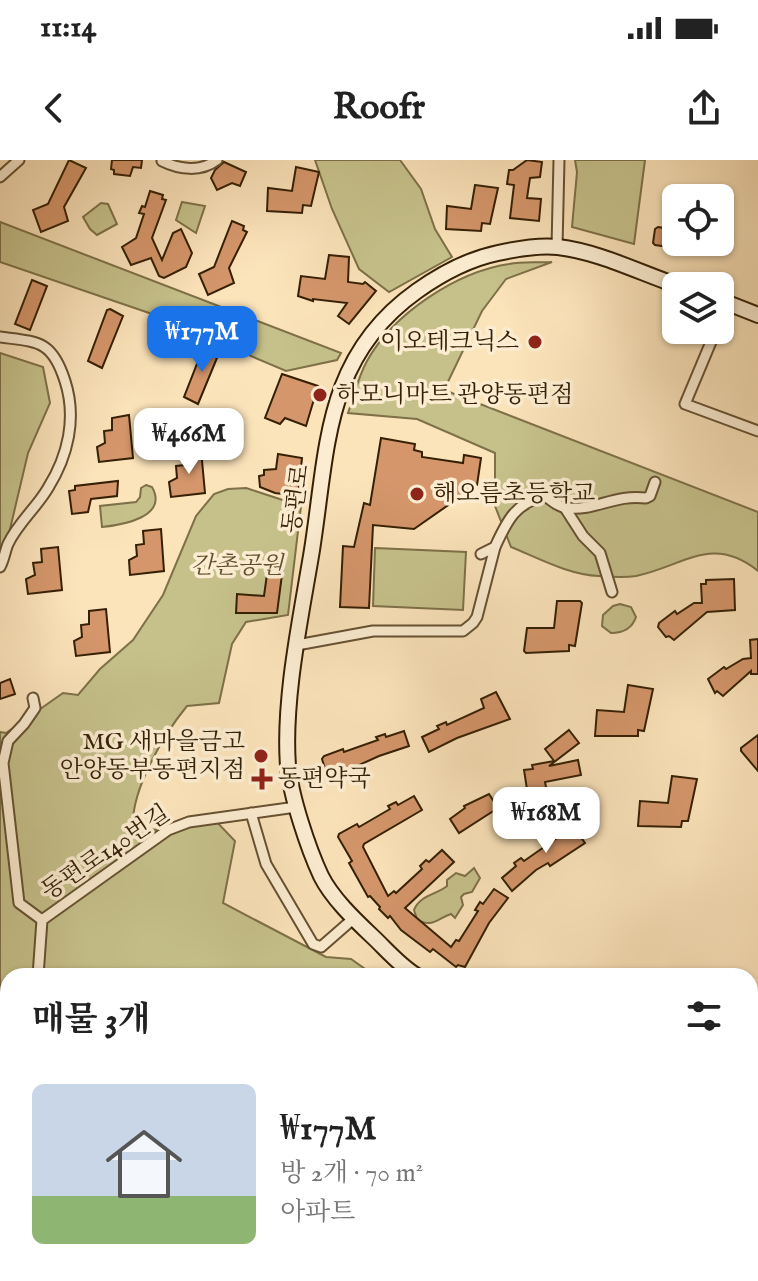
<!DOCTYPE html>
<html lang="ko">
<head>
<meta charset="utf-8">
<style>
	:root { --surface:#fff; --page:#f6f6f6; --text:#222; --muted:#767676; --line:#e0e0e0; --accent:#1a73e8 }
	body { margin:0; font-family:"IM FELL English","Noto Serif KR",serif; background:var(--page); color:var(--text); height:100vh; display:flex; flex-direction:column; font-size:30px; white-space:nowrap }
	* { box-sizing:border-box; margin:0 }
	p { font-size:26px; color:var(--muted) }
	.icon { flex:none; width:44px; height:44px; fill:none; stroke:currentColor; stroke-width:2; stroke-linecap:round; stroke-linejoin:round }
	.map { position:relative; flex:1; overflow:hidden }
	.drawer { position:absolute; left:0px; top:808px; width:758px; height:314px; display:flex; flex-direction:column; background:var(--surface); border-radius:24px 24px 0 0; box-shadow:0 2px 6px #0004 }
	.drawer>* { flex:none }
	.buttons { position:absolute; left:662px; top:24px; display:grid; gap:16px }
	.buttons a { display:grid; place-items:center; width:72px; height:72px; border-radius:12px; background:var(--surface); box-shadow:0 2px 6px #0004; font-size:40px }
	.price { position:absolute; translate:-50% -68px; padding:0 18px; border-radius:16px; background:#fff; color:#222; font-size:26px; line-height:52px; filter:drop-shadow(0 2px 4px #0008) }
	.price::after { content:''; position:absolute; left:50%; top:48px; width:24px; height:18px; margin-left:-12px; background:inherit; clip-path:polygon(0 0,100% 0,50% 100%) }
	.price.current { background:var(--accent); color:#fff }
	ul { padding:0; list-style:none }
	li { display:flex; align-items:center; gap:24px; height:200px; padding:0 32px }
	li+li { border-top:2px solid var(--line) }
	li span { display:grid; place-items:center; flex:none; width:224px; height:160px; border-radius:12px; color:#555 }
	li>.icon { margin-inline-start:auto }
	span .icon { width:96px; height:96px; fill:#fffc; stroke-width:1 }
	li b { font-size:34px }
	h2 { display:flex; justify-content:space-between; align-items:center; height:96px; padding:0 32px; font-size:34px }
	.status { display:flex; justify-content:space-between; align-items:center; height:56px; padding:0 40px; background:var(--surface); direction:ltr }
	.status svg { height:22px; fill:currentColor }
	header { display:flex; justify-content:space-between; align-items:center; height:104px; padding:0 32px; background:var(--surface); font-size:36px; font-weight:700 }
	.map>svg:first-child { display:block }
	.green { fill:#c6c18b; stroke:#7e7048; stroke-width:2 }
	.building { fill:#d4966a; stroke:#352005; stroke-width:2 }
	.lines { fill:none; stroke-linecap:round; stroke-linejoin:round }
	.street-casing { stroke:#665132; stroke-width:13 }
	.secondary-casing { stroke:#352005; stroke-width:18 }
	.street { stroke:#fcedd2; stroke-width:9 }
	.secondary { stroke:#fcedd2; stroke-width:14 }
	.poi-dot { fill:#8f2418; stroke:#fcedd2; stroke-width:3 }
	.labels { text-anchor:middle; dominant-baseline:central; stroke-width:7; stroke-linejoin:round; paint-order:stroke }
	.poi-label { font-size:24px; fill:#352005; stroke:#fcedd2; text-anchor:start }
	.street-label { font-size:24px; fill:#352005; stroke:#fcedd2 }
	.park-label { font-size:24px; font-style:italic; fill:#60502d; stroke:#fcedd2 }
</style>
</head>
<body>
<div class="status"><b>11:14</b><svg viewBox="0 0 49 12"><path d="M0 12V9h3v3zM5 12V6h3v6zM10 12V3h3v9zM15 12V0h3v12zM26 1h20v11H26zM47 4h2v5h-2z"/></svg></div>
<header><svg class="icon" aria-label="back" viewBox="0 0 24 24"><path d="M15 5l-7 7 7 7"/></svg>Roofr<svg class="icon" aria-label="share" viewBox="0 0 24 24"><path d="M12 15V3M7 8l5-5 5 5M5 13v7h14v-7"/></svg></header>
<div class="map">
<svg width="758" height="1121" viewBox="0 0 758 1121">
	<rect width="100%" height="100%" fill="#fbe3ba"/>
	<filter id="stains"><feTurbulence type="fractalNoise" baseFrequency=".0025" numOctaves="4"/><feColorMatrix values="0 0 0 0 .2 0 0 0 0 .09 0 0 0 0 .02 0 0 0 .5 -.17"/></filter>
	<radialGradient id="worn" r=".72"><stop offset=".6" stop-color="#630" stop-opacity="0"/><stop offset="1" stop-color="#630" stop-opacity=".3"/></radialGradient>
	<g class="green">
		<polygon points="315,0 400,0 421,29 435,69 452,97 389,132 359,109 332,49"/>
		<polygon points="575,0 645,0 634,84 572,67 577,12"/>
		<polygon points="182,42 205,46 196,73 176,60"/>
		<polygon points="101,43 108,44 117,64 97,75 90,69 83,57"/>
		<polygon points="0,62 341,193 337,200 286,211 155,155 0,102"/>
		<path d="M552,102L506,119L482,151L444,230L758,352V411C712,374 684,406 636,416C625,418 610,417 599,416C569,415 538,398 511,387L495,346V293L417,259L348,253C354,236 358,217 367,201C393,154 456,112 509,104C523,101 538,103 552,102Z"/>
		<polygon points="0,193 43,207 50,243 28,293 6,386 0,395"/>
		<path d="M146,325L152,327C169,357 122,365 102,367L100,346L136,342L140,337L141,328Z"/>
		<path d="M246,328L301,346L288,455L246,462L232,484L219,543L187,546C164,574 130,631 133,669L168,670L214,659L235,681L223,743L326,797L351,799L375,816H8V1010L0,1016V572L6,573L63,533L78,535L100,509L133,480L163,435L196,356L214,334L228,329Z"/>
		<polygon points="375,388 466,392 463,450 373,446"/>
		<path d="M620,444L631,447L636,457C632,469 623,473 611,473L602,466L603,455L613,446Z"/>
		<path d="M474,708L480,718L472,732L464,734L461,737L463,745L455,758L451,754C438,758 432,769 417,759L414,750C420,735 436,735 447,726V720L456,713L465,716Z"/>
		<polygon points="8,1101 8,1114 443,1114 447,1121 4,1121"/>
		<polygon points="504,1114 640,1114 607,1121 504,1121"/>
	</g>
	<g class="building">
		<polygon points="69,0 86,8 64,47 68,61 41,72 33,50 48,44"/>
		<polygon points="112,0 142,0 141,8 133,7 130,16 114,14 114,10 111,9"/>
		<polygon points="527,0 542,2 540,17 530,18 527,38 541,39 539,61 510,58 514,25 507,24 509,10 513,10"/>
		<polygon points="224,2 246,12 240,26 232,23 217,30 211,18 215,10"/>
		<polygon points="296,7 319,12 311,46 303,45 302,53 267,51 268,28 292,31"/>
		<polygon points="475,25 498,28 490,64 482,63 481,71 446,69 447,46 471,49"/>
		<polygon points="150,31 163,35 162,39 166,40 152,78 162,100 173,73 181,69 192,93 186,107 164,118 159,116 151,98 131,105 122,87 136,78 144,54 139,53 142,46 145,47"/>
		<polygon points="232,61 244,66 243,70 247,72 229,108 234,123 208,135 199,114 214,107"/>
		<polygon points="658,67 676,70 676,82 720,82 718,94 655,85 653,83 655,69"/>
		<polygon points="329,95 349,97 348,122 363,124 365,122 376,131 349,164 338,156 347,143 313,139 313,141 298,136 301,116 325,119"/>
		<polygon points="32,120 47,126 30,170 15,164"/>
		<polygon points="110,149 123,156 102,208 88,201 107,150"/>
		<polygon points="204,186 219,190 219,193 198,244 184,237"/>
		<polygon points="282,214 318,226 306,266 285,258 280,264 265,258"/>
		<polygon points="129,255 133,298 99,302 97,287 105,283 104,271 112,270 112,258"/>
		<polygon points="381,278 415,284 414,290 422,292 422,297 463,303 464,295 481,298 477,325 414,369 373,365 369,448 340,447 343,386 354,387 364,343 370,345"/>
		<polygon points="201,290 205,333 171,337 169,322 177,318 176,306 185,305 184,292"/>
		<polygon points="278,294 302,298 298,336 275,333 260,327 259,316 264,315 264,310 276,309"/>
		<polygon points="118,321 117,336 91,339 88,352 72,354 69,331 75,330 75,326"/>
		<polygon points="161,369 164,411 130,415 129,400 137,396 136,385 144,384 143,371"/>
		<polygon points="58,387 62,430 28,434 26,419 35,415 33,403 42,402 41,389"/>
		<polygon points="284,399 277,453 236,453 237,434 264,436 269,400"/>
		<polygon points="734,419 735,450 707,452 674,480 669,476 666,477 658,467 659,463 675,451 677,454 694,443 702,443 701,424 706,424 706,420"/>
		<polygon points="557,441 580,441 582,443 575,486 569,485 569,491 526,493 524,491 527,468 554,468"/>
		<polygon points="106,449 110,492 76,496 74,481 82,477 81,465 89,464 89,451"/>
		<polygon points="758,479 758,514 751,514 751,511 723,536 717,531 715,533 708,519 724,507 726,509 743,499 751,498 750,480"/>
		<polygon points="10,519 15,534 0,539 0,523"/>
		<polygon points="628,525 653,529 644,571 638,570 638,576 595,576 597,550 624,552"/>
		<polygon points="496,532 510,559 457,578 429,592 422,577 439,569 437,566 446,562 447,565 484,548 481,539"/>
		<polygon points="569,570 579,583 549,606 578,600 581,615 545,622 547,632 528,636 524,610 533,609 532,605 554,601 545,589"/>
		<polygon points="404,571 409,586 379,596 333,617 329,611 326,612 322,599 324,596 343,589 344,592 378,580 376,577 385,574 386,577"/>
		<polygon points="758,575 758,611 741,591 741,588"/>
		<polygon points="672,616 697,619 688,661 682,661 681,667 638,666 640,641 668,643"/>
		<polygon points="489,634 498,648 459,673 450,659 465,648 464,646"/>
		<polygon points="414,636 422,650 364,684 363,687 388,736 394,731 396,733 422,709 420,706 426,700 429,702 442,690 454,702 405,748 451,787 456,780 459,781 478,751 475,750 480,742 483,744 494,729 508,738 489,763 465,807 458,805 456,807 433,789 430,792 401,770 390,756 388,758 379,749 380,747 370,736 368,737 349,703 352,701 338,677 339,674 357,664 359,667 390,649 388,646 396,642 398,645"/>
		<polygon points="565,660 569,661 585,683 550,706 548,703 536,710 512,731 502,718 516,706 514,703 521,698 524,701 557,678 552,670"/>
		<polygon points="755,904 758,921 758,951 750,952 750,905"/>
	</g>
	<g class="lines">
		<g class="street-casing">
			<g id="street">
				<path d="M162,1C180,10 201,12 217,0"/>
				<polyline points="0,17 19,0"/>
				<polyline points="557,87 559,0"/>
				<polyline points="720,158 725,142"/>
				<polyline points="716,170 685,244 758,271"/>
				<path d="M0,177C38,182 52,180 65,221C77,258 68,296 48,328C37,347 18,363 8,384C5,391 4,400 0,407"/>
				<polyline points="565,348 583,376 600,393 612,432"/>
				<path d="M481,394L495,387C507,361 515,343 545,336C552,341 560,348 568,348C595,351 615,334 646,338L650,336L655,322"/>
				<polyline points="297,485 373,471 463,471 473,463 477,457 495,387"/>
				<polyline points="33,538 35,548 24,564 8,581 3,603 19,743 42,760"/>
				<polyline points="251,653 266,704 313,784 321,787 353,759"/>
				<polyline points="38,816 42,760 168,670 189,662 296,647"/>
				<polyline points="0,1067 8,1022"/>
			</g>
		</g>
		<g class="secondary-casing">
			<g id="secondary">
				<polyline points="720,140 758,155"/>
				<path d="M417,816C400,806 386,789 372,776C354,759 332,738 321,716C308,688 291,637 288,606C283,539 301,457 312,390C328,288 324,197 417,131C441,114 469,99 498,93C516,89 540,85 558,87C600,92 640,113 679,126"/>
				<polyline points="750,882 758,882"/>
				<polyline points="750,1095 758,1094"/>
				<polyline points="603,1121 646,1114"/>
			</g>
		</g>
		<use href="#street" class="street"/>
		<use href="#secondary" class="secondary"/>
	</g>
	<g class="poi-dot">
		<circle cx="535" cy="182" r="8"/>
		<circle cx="320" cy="235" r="8"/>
		<circle cx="417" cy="334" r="8"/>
		<circle cx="261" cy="596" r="8"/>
		<path d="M258 607h8v8h8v8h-8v8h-8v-8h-8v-8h8z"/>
	</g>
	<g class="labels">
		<g class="poi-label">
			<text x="519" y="182" text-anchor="end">이오테크닉스</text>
			<text x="336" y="235">하모니마트 관양동편점</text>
			<text x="433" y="334">해오름초등학교</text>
			<text x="245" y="582" text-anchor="end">MG 새마을금고<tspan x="245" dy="28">안양동부동편지점</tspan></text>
			<text x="278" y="619">동편약국</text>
		</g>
		<g class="street-label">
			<text transform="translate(297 339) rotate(-82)">동편로</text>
			<text transform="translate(106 693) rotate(-34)">동편로140번길</text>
		</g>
		<g class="park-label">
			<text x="237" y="406">간촌공원</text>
		</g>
	</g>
	<rect width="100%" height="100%" filter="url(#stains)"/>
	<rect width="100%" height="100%" fill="url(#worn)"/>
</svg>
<div class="buttons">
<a><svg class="icon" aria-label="locate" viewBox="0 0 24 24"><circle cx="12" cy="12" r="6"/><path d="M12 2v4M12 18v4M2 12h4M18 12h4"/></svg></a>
<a><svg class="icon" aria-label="layers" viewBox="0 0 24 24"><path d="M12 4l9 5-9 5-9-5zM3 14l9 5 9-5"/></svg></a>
</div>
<b class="price current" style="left:202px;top:214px">₩177M</b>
<b class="price" style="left:189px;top:316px">₩466M</b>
<b class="price" style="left:546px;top:695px">₩168M</b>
<section class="drawer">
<h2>매물 3개<svg class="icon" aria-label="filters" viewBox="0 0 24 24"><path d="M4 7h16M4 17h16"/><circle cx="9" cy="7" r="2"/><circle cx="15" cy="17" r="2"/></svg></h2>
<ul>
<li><span style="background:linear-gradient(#c9d6e8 70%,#8fb573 0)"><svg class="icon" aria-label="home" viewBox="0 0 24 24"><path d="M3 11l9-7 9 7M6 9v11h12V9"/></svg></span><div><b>₩177M</b><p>방 2개 · 70 m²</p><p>아파트</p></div></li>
</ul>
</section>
</div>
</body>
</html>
